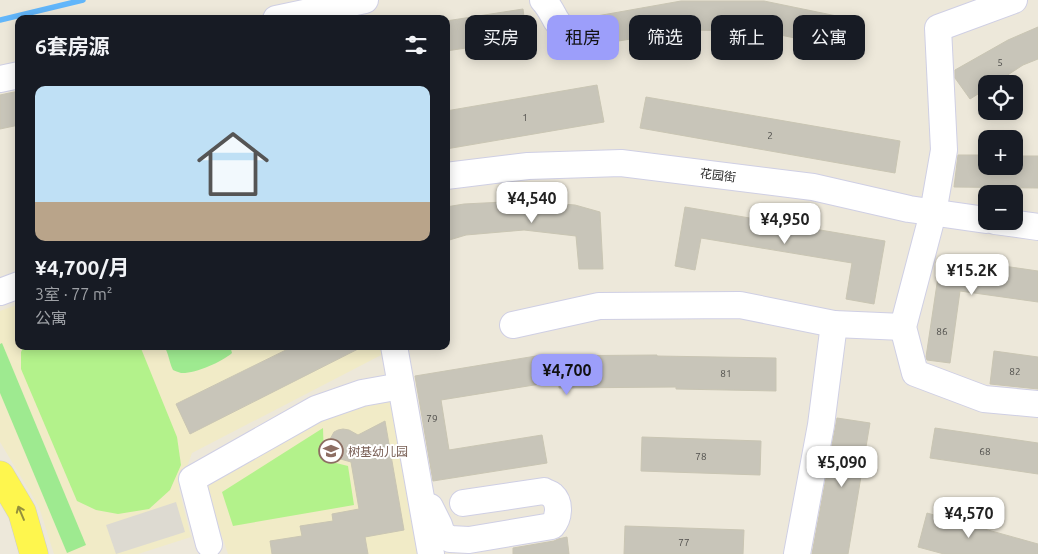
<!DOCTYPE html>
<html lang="zh">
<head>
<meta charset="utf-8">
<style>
	:root { --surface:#171b24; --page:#20242c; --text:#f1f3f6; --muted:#9ea1a6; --line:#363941; --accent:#9c9efa }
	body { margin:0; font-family:Ubuntu,"Noto Sans SC",sans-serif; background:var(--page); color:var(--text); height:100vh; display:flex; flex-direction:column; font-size:19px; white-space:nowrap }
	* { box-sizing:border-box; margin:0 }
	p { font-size:16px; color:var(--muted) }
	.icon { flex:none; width:28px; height:28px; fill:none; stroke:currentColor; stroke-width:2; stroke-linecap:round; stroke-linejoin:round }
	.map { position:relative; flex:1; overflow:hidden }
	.drawer { position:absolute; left:15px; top:15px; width:435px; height:335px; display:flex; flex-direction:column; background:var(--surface); border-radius:10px; box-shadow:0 2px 12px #0003 }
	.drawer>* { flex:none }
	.hud { position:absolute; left:465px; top:15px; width:475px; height:45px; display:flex; gap:10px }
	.fabs { position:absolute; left:978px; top:75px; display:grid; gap:10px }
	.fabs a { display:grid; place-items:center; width:45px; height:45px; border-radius:10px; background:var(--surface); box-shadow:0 2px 12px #0003; font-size:25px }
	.price { position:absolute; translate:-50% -42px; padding:0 11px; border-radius:10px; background:#fff; color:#222; font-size:16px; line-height:32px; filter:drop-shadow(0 1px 2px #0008) }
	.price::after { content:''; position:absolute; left:50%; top:30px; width:15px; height:11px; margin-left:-8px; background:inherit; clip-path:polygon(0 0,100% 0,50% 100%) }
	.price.active { background:var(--accent); color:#111 }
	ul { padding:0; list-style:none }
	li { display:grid; align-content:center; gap:10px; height:265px; padding:0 20px }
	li+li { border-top:1px solid var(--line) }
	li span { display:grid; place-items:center; height:155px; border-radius:10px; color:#555 }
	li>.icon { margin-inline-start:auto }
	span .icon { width:90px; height:90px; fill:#fffc; stroke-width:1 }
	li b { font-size:21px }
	h2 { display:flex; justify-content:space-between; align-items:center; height:60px; padding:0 20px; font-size:21px }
	.tag { padding:0 18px; border-radius:10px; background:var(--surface); box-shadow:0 2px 12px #0003; font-size:18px; line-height:45px }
	.tag.active { background:var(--accent); color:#111 }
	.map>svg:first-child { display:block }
	.education { fill:#f1ebc7 }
	.green { fill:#9eea90 }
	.pitch { fill:#b3f28b }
	.plaza { fill:#dddad1 }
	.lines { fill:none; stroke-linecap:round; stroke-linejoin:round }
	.stream { stroke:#62b6fa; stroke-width:5.5 }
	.building { fill:#c8c5b9; stroke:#c9c5b3 }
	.minor-casing { stroke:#cfcfe4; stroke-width:28 }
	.major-casing { stroke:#ccc; stroke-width:29 }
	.minor { stroke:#fff; stroke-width:26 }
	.major { stroke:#fef64e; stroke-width:28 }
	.oneway { stroke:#94903c }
	.labels { text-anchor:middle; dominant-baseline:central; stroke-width:4; stroke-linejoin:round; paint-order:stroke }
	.number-label { font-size:10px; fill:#51504d }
	.street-label { font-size:12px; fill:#292929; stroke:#fff }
	.education-label { font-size:12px; fill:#785e54; stroke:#fff; text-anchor:start }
</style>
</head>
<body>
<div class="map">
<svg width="1038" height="554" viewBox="0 0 1038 554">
	<rect width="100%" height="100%" fill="#ede8da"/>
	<g class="education">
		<polygon points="19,304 19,346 386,346 387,352 192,453 179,489 191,537 138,554 54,554 39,507 0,442 0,311"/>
		<polygon points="391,399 419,554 228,554 205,486 319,416"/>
	</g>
	<g class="green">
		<polygon points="2,343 86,545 67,553 0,393 0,344"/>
		<path d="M164,346H230L232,353C222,362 194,374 181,373C178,372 175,371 173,370C169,362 169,354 164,346Z"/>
	</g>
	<g class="pitch">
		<polygon points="24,346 140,346 177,437 181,465 170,490 149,509 118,514 96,510 77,501 21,369 21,352"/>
		<polygon points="323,428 324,460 348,466 354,505 233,526 222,492"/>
	</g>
	<polygon class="plaza" points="176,502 185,532 116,554 106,525"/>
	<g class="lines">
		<polyline class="stream" points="0,20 83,0"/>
	</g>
	<g class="building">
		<polygon points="681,1 764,1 856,20 848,49 761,31 687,30 606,43 609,39 610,32 607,25 600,20 592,19 591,17"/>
		<polygon points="523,9 527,39 446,51 446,21"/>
		<polygon points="1038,27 1038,59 1023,65 994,84 986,84 986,89 970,99 955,78 955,70 1008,40"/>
		<polygon points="597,85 604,122 446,149 446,111"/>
		<polygon points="19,91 19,125 0,129 0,95"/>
		<polygon points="646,97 900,141 895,173 640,128"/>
		<polygon points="958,155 986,155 986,166 1014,166 1014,156 1038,156 1038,188 954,187"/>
		<polygon points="523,201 575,205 600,212 603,269 579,269 576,236 524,230 466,235 446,241 446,207 464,204"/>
		<polygon points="685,207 885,241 874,304 846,299 852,263 701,238 695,270 675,266"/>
		<polygon points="941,257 1038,271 1038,302 960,291 950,363 927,360 926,357"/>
		<polygon points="294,346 364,346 190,434 176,404"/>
		<polygon points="994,351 1038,357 1038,389 990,384"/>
		<polygon points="657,355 657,356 776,358 776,391 676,389 676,387 559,388 559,381 441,400 449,450 542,435 547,463 433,481 415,376 536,356"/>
		<polygon points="837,418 870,423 848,554 812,554"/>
		<polygon points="385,421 404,530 365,537 368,554 272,554 270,541 302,536 300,526 333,521 332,514 359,509 351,462 337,458 333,455 330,451 329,441 334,432 338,430 343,429 349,430 358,435"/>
		<polygon points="935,428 1038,443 1038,474 930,458"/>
		<polygon points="642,437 761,441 760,475 641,471"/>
		<polygon points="927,513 1038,544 1038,554 944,554 918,547"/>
		<polygon points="625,526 744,530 743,554 624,554"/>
		<polygon points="567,537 569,554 513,554 513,548 554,541 558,539"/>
	</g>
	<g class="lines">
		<g class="minor-casing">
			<g id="minor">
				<path d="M543,0C549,6 552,13 556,20C566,36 579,37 595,34"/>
				<polyline points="1014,0 938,28 944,150 933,213 903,327 915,373 984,399 1038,404"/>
				<polyline points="276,19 365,0"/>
				<polyline points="0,79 19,75"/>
				<polyline points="446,176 528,166 621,163 813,187 909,209 986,220"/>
				<polyline points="995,221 1038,227"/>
				<polyline points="0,292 19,285"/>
				<polyline points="513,325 599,306 740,305 834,324 903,327"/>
				<polyline points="394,346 431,554"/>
				<path d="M423,505L430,507L439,525L442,534L450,539L469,540L552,526C559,518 561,503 552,495C550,493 547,493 544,491L463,503"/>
				<polyline points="209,544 192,479 316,409 362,393 401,386"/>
				<polyline points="797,554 821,425 834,324"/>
			</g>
		</g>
		<g class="major-casing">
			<polyline id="major" points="0,475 22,512 34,554"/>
		</g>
		<use href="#minor" class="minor"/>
		<use href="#major" class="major"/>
	</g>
	<defs><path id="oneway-shaft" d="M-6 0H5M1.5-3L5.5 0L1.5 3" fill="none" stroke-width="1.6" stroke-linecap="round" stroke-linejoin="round" transform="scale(1.25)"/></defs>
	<use class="oneway" href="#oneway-shaft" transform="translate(21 513) rotate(-113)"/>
	<defs>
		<g id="school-ring" transform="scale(1.25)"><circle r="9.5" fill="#fff" stroke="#8d6e63" stroke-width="1.5"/><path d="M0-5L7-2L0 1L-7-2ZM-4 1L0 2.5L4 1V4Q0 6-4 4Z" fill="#8d6e63"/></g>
	</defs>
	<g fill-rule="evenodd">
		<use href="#school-ring" x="331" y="451"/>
	</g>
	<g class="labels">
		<g class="number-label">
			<text x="1000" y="62">5</text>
			<text x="525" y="117">1</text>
			<text x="770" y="135">2</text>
			<text x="942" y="331">86</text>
			<text x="1015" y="371">82</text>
			<text x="726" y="373">81</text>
			<text x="432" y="418">79</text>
			<text x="985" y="451">68</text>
			<text x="701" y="456">78</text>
			<text x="684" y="542">77</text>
		</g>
		<g class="street-label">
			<text transform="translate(718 175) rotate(7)">花园街</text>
		</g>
		<g class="education-label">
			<text x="348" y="451">树基幼儿园</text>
		</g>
	</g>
</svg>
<div class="fabs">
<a><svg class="icon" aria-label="locate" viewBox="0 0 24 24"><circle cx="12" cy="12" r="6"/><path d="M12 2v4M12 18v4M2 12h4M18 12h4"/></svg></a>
<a>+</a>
<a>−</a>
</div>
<b class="price" style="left:532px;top:224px">¥4,540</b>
<b class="price" style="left:785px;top:245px">¥4,950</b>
<b class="price" style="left:972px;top:296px">¥15.2K</b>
<b class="price active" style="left:567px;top:396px">¥4,700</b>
<b class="price" style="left:842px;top:488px">¥5,090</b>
<b class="price" style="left:969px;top:539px">¥4,570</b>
<div class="hud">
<a class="tag">买房</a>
<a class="tag active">租房</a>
<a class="tag">筛选</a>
<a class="tag">新上</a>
<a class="tag">公寓</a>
</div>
<section class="drawer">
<h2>6套房源<svg class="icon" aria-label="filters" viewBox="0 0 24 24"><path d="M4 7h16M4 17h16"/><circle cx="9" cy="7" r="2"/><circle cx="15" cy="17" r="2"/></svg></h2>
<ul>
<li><span style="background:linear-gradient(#bfe0f5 75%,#b9a48a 0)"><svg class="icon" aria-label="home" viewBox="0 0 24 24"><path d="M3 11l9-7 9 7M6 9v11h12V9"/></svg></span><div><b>¥4,700/月</b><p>3室 · 77 m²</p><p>公寓</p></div></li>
</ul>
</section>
</div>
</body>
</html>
